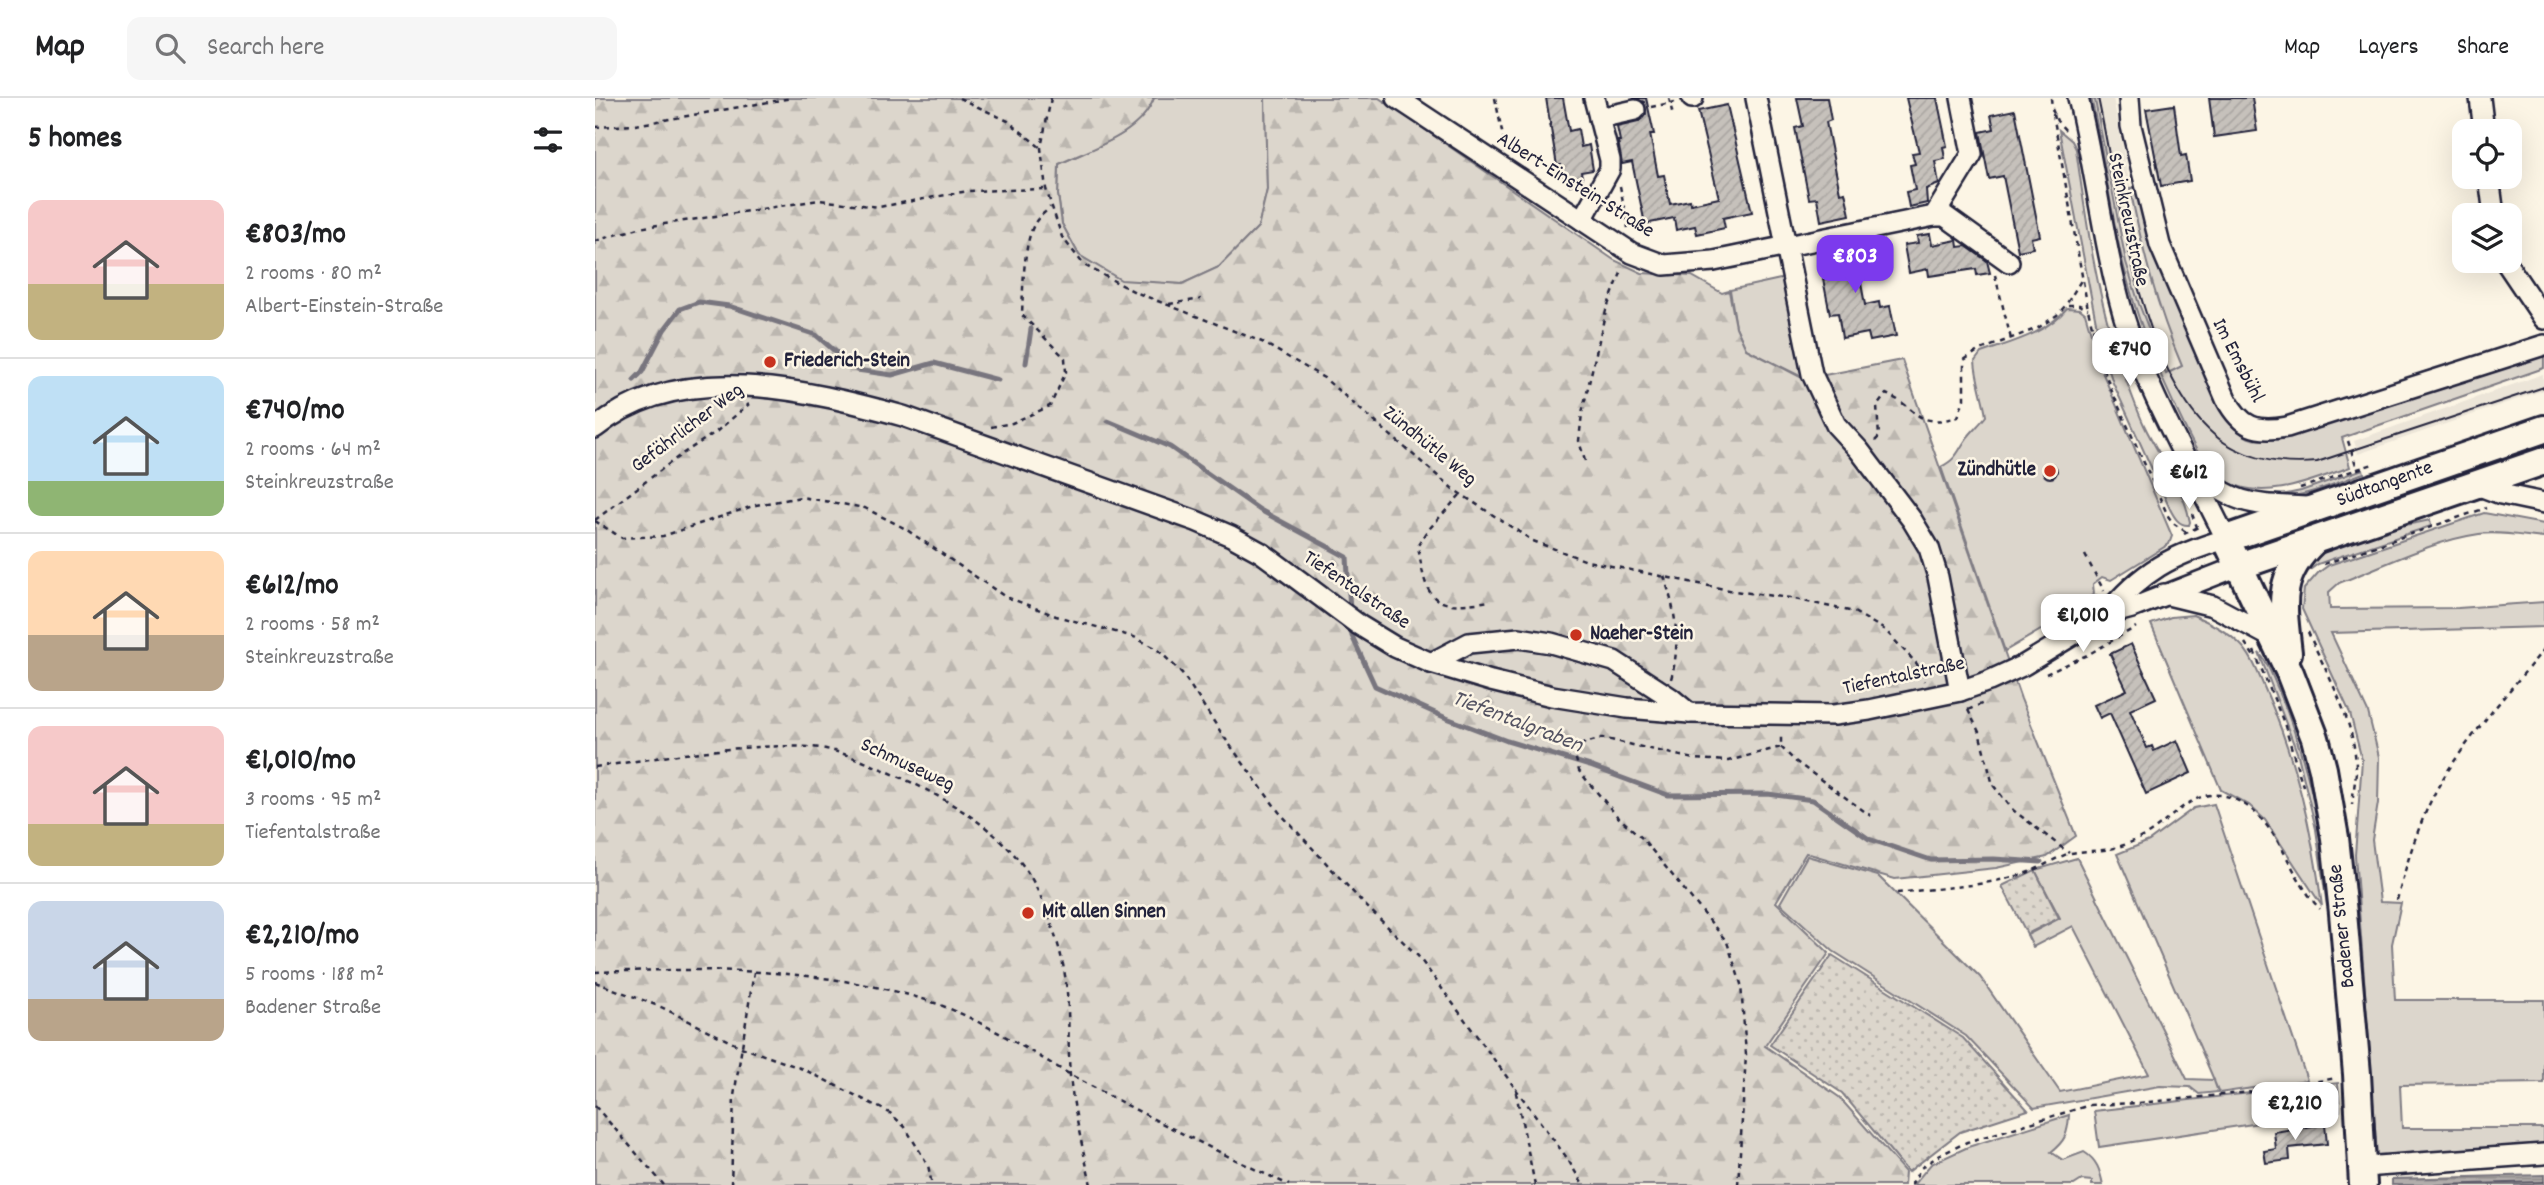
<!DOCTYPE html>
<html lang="en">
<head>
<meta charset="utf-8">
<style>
	:root { --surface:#fff; --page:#f6f6f6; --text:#202124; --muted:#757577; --line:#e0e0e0; --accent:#7c3aed }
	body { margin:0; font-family:Dekko,sans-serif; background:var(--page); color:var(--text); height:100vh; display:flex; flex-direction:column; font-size:26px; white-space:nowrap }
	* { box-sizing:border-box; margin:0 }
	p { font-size:23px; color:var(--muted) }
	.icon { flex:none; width:38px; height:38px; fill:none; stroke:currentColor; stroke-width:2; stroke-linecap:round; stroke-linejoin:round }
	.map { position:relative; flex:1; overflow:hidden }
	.drawer { display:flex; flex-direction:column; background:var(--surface); width:595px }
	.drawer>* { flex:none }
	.fabs { position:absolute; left:1857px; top:21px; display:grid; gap:14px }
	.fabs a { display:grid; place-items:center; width:70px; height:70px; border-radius:14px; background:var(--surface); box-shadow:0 7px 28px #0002; font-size:35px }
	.price { position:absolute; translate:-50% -60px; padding:0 16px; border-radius:14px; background:#fff; color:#222; font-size:23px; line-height:46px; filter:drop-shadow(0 2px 4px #0008) }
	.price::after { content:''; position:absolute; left:50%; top:42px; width:21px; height:16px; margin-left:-10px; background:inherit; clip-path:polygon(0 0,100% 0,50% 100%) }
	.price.selected { background:var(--accent); color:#fff }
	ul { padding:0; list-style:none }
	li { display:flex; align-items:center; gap:21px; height:175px; padding:0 28px }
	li+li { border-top:2px solid var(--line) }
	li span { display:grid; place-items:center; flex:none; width:196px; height:140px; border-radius:14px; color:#555 }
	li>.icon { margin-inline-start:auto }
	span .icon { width:84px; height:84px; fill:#fffc; stroke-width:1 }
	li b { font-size:30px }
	h2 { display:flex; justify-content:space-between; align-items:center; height:84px; padding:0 28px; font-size:30px }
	header { display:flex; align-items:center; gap:42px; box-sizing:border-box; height:98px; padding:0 35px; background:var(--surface); border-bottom:2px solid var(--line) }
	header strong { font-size:33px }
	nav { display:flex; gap:38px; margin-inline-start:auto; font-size:24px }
	.search { width:490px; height:63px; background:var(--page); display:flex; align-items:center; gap:18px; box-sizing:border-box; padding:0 24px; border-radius:14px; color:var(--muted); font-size:26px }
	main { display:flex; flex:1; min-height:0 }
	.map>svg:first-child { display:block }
	.built { fill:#ece5d8 }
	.green { fill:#dcd6cc; stroke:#7f7c84; stroke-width:2 }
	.forest { fill:url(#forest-firs); stroke:#7f7c84; stroke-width:2 }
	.garden { fill:url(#garden-dots); stroke:#7f7c84; stroke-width:2 }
	.water { fill:url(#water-rules); stroke:#78757e; stroke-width:2 }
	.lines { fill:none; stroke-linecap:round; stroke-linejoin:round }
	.shore { stroke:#5c5a68; stroke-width:2 }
	.stream { stroke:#78757e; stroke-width:5 }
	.building { fill:url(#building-hatch); stroke:#22223b; stroke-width:2 }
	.minor-casing { stroke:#22223b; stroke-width:24 }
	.major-casing { stroke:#22223b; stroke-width:32 }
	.path { stroke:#22223b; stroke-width:2.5; stroke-dasharray:5 5; stroke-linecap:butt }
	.minor { stroke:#fcf5e5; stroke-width:19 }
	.major { stroke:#fcf5e5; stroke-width:26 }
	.tram { stroke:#22223b; stroke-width:2 }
	.poi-dot { fill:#c8321e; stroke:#fcf5e5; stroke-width:2.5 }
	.labels { text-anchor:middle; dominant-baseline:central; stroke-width:5; stroke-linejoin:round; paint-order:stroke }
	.street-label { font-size:21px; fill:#22223b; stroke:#fcf5e5 }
	.poi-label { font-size:21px; font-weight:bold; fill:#22223b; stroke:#fcf5e5; text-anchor:start }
	.water-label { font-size:23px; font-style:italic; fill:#545362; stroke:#fcf5e5 }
</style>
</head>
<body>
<header>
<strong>Map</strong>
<div class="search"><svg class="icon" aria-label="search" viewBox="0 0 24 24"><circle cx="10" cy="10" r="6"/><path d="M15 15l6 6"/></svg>Search here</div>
<nav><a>Map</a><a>Layers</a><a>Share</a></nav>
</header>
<main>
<section class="drawer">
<h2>5 homes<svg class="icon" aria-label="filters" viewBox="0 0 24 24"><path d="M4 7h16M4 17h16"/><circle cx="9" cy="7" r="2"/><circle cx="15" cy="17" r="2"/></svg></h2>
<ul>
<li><span style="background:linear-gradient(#f6c9c9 60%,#c2b280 0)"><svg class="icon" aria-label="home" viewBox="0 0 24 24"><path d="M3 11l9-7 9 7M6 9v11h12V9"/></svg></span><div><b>€803/mo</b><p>2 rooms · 80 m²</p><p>Albert-Einstein-Straße</p></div></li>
<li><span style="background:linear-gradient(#bfe0f5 75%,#8fb573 0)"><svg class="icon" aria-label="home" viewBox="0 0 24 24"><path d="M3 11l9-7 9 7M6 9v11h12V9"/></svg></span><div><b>€740/mo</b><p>2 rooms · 64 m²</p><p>Steinkreuzstraße</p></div></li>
<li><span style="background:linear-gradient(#ffd9b3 60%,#b9a48a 0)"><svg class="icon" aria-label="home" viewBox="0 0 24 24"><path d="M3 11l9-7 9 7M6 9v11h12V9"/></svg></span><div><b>€612/mo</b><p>2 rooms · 58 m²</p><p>Steinkreuzstraße</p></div></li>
<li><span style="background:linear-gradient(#f6c9c9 70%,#c2b280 0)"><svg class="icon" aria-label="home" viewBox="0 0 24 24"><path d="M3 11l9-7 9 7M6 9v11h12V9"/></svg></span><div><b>€1,010/mo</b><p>3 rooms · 95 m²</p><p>Tiefentalstraße</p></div></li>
<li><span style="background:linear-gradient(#c9d6e8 70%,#b9a48a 0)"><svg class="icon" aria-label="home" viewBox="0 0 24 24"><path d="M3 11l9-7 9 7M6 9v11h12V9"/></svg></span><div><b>€2,210/mo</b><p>5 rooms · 188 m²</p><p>Badener Straße</p></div></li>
</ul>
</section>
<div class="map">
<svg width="1949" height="1087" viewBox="0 0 1949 1087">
	<defs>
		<pattern id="forest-firs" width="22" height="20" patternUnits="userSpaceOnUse" patternTransform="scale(1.75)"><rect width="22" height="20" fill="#dcd6cc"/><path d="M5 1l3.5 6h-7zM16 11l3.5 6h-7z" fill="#bcb7b0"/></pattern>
		<pattern id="garden-dots" width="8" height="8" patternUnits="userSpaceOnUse" patternTransform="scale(1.75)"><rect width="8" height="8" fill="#dcd6cc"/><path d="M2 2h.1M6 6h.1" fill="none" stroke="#bcb7b0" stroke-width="1.8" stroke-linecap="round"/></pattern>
		<pattern id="water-rules" width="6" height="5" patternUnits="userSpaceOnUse" patternTransform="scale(1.75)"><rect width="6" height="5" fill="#b2adab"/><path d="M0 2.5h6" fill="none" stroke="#908c8c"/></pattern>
		<pattern id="building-hatch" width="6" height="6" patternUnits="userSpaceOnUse" patternTransform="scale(1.75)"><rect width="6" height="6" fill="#c6c1bb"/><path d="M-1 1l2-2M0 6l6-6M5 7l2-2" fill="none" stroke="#aaa6a2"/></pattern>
	</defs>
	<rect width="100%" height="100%" fill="#fcf5e5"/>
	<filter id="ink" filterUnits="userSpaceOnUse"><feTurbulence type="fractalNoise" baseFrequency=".0143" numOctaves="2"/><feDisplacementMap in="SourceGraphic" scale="14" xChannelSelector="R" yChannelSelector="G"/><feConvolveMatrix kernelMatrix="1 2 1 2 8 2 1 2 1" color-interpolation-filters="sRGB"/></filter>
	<g filter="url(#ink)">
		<g class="built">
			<polygon points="1499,0 1518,0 1550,165 1566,216 1587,268 1572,277 1544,206 1531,164"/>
			<polygon points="1948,276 1949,292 1763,356 1759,343"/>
		</g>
		<g class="green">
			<path d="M559,0H670L672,92L663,129L624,169L587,186L526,183L484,157L467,126L463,97L464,66C497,50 545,37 559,0Z"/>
			<path d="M1496,0L1500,2L1531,164L1544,206L1571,276L1587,268C1561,207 1548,155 1535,90L1545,89L1635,323C1647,340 1658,345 1679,340L1949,253V270L1747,340L1755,369C1718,382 1671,404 1632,384C1608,372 1597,344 1586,321C1565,278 1547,234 1534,188C1516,126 1511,62 1496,0Z"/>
			<path d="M1464,32L1477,43L1481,51C1492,129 1503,208 1531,282C1537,297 1542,312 1549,327C1564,359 1589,389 1595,424L1594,427C1584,428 1579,419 1575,411L1518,285L1505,245Z"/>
			<polygon points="1190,180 1209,280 1151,251 1141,229 1135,192"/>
			<path d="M1472,210L1485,211L1490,215L1508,276L1577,438L1574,446L1516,482L1507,479L1498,486L1499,496L1493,500L1456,526L1410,553L1346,369C1363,360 1362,354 1372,340C1378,332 1385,326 1391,318C1388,299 1381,281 1380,263L1386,255C1416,244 1451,236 1472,210Z"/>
			<path d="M1768,371L1769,375C1747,382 1703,403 1682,398L1706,393Z"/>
			<path d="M1889,415L1949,426V440C1928,438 1905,433 1884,436C1839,442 1786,469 1744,485L1734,494L1735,511L1863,510L1949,504V529L1736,535L1773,614L1784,659L1783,705L1777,742L1785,804L1806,805L1797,846L1800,902H1949V985L1805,987L1807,1030H1949V1050L1791,1062L1782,1057L1760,757L1767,662L1755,615L1707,511L1709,491L1723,475L1734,467Z"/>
			<path d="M1835,422L1836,428L1737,461L1723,466L1708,477C1715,466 1722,456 1733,449C1761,434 1804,429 1835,422Z"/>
			<path d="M1598,517C1614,524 1631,533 1644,545C1657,557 1663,575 1670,591C1701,661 1717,732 1727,808L1670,722L1654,707L1626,692L1556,526L1576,519Z"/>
			<path d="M1664,555C1674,565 1678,581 1684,593C1713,662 1726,732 1738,805L1732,808L1721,731L1703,657Z"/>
			<polygon points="1619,706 1712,982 1624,995 1619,983 1623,994 1604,996 1595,989 1565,988 1439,1010 1371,938 1238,853 1185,805 1212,758 1283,778 1385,879 1465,994 1554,976 1478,828 1438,849 1432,837 1465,820 1440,772 1482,760 1592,981 1619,982 1522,756 1554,743 1599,710"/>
			<polygon points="1743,985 1745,1013 1504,1049 1499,1013"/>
			<path d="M1474,1017C1473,1036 1470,1043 1456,1054L1468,1062L1489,1054C1502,1062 1505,1072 1508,1087H1497V1083L1487,1082L1479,1087H1318L1336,1066L1373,1049Z"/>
		</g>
		<path class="forest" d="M0,0H559C545,37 497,50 464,66L463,97L467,126L484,157L526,182L587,186L624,169L663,129L672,92L670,0H784L1019,162L1047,175L1097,178L1127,195L1134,193L1141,229L1151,251L1209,281L1307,262L1426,601L1481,738L1452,759L1401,770L1300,781L1211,755L1181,804L1234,855L1170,948L1244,999L1310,1074L1309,1087H0Z"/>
		<g class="garden">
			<polygon points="1440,772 1464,820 1432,836 1407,788"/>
			<polygon points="1237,857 1368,940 1433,1012 1365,1034 1313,1074 1247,995 1175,947"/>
		</g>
		<polygon class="water" points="1949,1077 1949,1087 1797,1087 1797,1081"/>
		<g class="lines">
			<polyline class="shore" points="1841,1087 1949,1084"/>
			<g class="stream">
				<polyline points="431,265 436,231"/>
				<polyline points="39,282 47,274 69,232 85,211 104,204 134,208 221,237 262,272 297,277 339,265 403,282"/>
				<polyline points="513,323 575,349 665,412 752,459 755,513"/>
				<polyline points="756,529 757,538 780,588 849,619 912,643 995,668 1073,697 1173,696 1218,702 1274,741 1336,762 1399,761 1446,764"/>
			</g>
		</g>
		<g class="building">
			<polygon points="951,0 968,0 974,33 983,31 986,49 994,47 998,72 986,74 988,84 975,87 973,77 968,78 966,67 962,68"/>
			<polygon points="1038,0 1051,0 1059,36 1055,36 1063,78 1069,77 1075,106 1095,102 1096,106 1124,100 1103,13 1132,7 1157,114 1128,120 1130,130 1102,136 1100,128 1081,132 1079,120 1050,126 1037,64 1027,66 1023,43 1025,43 1022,29 1043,24 1051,16 1049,4"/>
			<polygon points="1202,0 1232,0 1236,22 1231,24 1245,95 1250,94 1255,117 1226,123 1222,100 1214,101 1200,30 1208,28"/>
			<polygon points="1311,0 1342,0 1352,48 1348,49 1350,61 1340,63 1344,86 1331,91 1332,105 1314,109 1311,94 1320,92 1315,67 1320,66 1317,55 1324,54"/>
			<polygon points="1614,0 1657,0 1662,33 1619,39"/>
			<polygon points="1579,7 1586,58 1591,57 1595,83 1566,88 1551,11"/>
			<polygon points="1420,12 1445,138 1436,140 1438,150 1423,153 1408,78 1394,81 1385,34 1399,31 1396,17"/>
			<polygon points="1335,136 1337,147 1362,142 1363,149 1371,148 1392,163 1395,175 1382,177 1381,171 1334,178 1333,171 1314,175 1309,147 1323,145 1322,138"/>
			<polygon points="1272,145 1277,172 1264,174 1270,207 1284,204 1285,210 1295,208 1301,238 1275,243 1273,235 1247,240 1243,215 1235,216 1228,181 1236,180 1231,153"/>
			<circle cx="1455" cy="373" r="7"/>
			<polygon points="1536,546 1561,600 1535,612 1552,650 1557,648 1559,653 1582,642 1596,675 1551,696 1515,615 1505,620 1499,607 1532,592 1515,556"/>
			<polygon points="1730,1026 1732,1046 1694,1050 1695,1062 1671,1065 1669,1053 1681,1051 1679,1034"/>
		</g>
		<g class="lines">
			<g class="minor-casing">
				<g id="minor">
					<polyline points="802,0 1037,155 1069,167 1119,163 1339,118 1350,118 1414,164"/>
					<polyline points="1097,0 1098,0"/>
					<polyline points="1161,0 1217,276 1241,327 1264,352 1317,422 1334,450 1343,479 1365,593"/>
					<path d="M1483,0C1501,73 1508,147 1529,219C1553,297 1596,368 1631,441C1577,457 1546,473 1511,517"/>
					<path d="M1534,0L1536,28L1565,147L1631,301C1646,329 1661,335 1692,329L1949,247"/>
					<polyline points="1885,0 1889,33"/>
					<polyline points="1004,20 1040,12"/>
					<polyline points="1894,79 1899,117"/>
					<polyline points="1339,118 1377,56 1366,0"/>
					<polyline points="987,122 1015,71 1015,62 999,0"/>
					<polyline points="1910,163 1949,221"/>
					<path d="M0,330C85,260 212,292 308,318L601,423L636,438L667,455L764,527L800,549L836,565L896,583L957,598L1032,610L1094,615L1239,617L1274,612L1365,593L1394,583L1429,567L1511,517L1537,510L1644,468"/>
					<path d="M1600,373C1643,410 1661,406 1714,409"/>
					<polyline points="1882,387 1906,396 1949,405"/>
					<polyline points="1569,496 1618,508 1678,540"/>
					<polyline points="836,565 874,545 924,540 956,545 1019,563 1076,600 1094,615"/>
					<polyline points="1768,1069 1949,1056"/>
				</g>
			</g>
			<g class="major-casing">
				<g id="major">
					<polyline points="1644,468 1949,363"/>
					<path d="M1693,555C1688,508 1681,479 1718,444"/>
					<polyline points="1768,1087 1762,976 1748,815 1740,740 1728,671 1720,640 1695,575 1631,441 1949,331"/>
				</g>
			</g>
			<g class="path">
				<polyline points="364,0 413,23 446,50"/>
				<polyline points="456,0 446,50 451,91 467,139 489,167 540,194 667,244 729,280 858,391 938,443 992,463 1139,493 1195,500 1259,514 1290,532 1322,566 1329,583"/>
				<polyline points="900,0 910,48"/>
				<polyline points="1074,0 1078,18"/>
				<polyline points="1456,0 1457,10"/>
				<polyline points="1056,9 1080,4"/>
				<polyline points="1457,11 1462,23 1472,34"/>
				<polyline points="1458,16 1493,211 1504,257 1515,289 1573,418 1578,425 1591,434"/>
				<polyline points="0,29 40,27 197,0"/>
				<polyline points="1025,88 1033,130"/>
				<polyline points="0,143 44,130 224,102 284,109 373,93 449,91"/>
				<polyline points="1400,177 1416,241"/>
				<polyline points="574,206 606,201"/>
				<polyline points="1473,207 1484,207 1493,211"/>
				<polyline points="1497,231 1515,227"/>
				<path d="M396,329L417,325L455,308L471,274L470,260L427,217C428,194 428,145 440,125C443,119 451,114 455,109"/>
				<path d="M1280,343L1284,339L1282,308L1291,296C1325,310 1318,331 1363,319L1369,301V262L1383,253L1443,230L1462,217L1471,207L1488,179"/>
				<polyline points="1753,343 1762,370"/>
				<polyline points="990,363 984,343 987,315 1011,212 1028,170"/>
				<polyline points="1705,390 1778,366"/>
				<path d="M865,397L835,430L823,447C831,503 836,513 894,503"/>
				<polyline points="1597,416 1602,429"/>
				<polyline points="0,422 87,356 121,334 154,306"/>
				<polyline points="0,423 27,440 68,438 161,407 206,399 270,410 309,430 409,498 461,518 539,539 562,551 587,575 629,639 684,714 769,806 823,858 920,990"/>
				<polyline points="1589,436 1605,428"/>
				<polyline points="1490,457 1509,493"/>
				<polyline points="1729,466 1891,410"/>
				<path d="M1069,478C1081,514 1086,545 1076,581"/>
				<polyline points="1490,507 1502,498"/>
				<path d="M1713,534C1732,577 1762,625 1761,674C1760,685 1758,696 1757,707"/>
				<polyline points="1650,545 1660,560"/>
				<polyline points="1659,553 1689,625 1708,688"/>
				<polyline points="1451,576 1494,556 1541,529"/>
				<polyline points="1373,612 1391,604"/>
				<polyline points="1373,612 1384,634 1398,687 1418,712 1474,755"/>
				<polyline points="1186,649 1200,663 1276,718"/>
				<path d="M0,669C72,659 143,645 216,649C236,650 258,659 277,667C331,689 403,725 435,778C448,800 461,836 467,862C476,900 472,939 475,978C479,1015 488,1051 496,1087"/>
				<path d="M1302,795C1343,790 1396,788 1434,774C1447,769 1459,761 1472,756C1486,752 1501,754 1515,751C1525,749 1535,745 1545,740C1576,726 1597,685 1637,700C1683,718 1694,779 1725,811"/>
				<path d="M1802,802C1814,756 1828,710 1854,671C1882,629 1917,590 1949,551"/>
				<path d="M0,874C111,870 224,869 331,902C383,919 429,950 476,977C547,1016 620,1053 694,1087"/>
				<polyline points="0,884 66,909 146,949 208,971 295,1015 310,1029 333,1067 337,1087"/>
				<polyline points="0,1008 69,1087"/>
				<polyline points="136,1087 139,998 159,874"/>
				<polyline points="940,1087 920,990 972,1060 988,1087"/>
				<polyline points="1143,1087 1151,957 1146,886 1132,844 1047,740 1022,718 984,673 980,657 987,646 1007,640 1099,661 1133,663 1186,649 1186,635"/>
				<polyline points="1316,1087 1326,1070 1343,1058 1372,1044 1495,1007 1544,1005 1657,994 1742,980"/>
			</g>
			<use href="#minor" class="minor"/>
			<use href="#major" class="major"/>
			<path class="tram" d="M1503,0C1523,92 1546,291 1630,345C1659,363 1689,367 1722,364L1949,289"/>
		</g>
	</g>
	<g class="poi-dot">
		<circle cx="175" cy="264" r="7"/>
		<circle cx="1455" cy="373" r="7"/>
		<circle cx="981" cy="537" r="7"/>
		<circle cx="433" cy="815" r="7"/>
	</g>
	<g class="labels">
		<g class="street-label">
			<text transform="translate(980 88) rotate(32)">Albert-Einstein-Straße</text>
			<text transform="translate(1532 122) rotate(78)">Steinkreuzstraße</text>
			<text transform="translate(1642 263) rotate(63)">Im Emsbühl</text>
			<text transform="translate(93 331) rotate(-37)">Gefährlicher Weg</text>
			<text transform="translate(834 349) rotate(39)">Zündhütle Weg</text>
			<text transform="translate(1790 387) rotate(-20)">Südtangente</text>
			<text transform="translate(761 493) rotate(34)">Tiefentalstraße</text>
			<text transform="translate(1309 579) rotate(-12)">Tiefentalstraße</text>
			<text transform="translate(312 668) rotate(25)">Schmuseweg</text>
			<text transform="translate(1748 828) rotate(-96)">Badener Straße</text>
		</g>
		<g class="poi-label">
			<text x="189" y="264">Friederich-Stein</text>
			<text x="1441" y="373" text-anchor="end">Zündhütle</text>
			<text x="995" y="537">Naeher-Stein</text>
			<text x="447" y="815">Mit allen Sinnen</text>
		</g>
		<g class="water-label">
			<text transform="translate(922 625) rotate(21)">Tiefentalgraben</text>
		</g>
	</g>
</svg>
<div class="fabs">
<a><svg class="icon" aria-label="locate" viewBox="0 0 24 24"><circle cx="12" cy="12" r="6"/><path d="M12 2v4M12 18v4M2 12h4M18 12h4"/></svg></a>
<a><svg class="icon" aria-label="layers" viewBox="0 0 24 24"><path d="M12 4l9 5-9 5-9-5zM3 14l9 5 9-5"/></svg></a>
</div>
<b class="price selected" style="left:1260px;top:197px">€803</b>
<b class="price" style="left:1535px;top:290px">€740</b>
<b class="price" style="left:1594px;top:413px">€612</b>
<b class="price" style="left:1488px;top:556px">€1,010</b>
<b class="price" style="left:1700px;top:1044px">€2,210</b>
</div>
</main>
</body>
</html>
